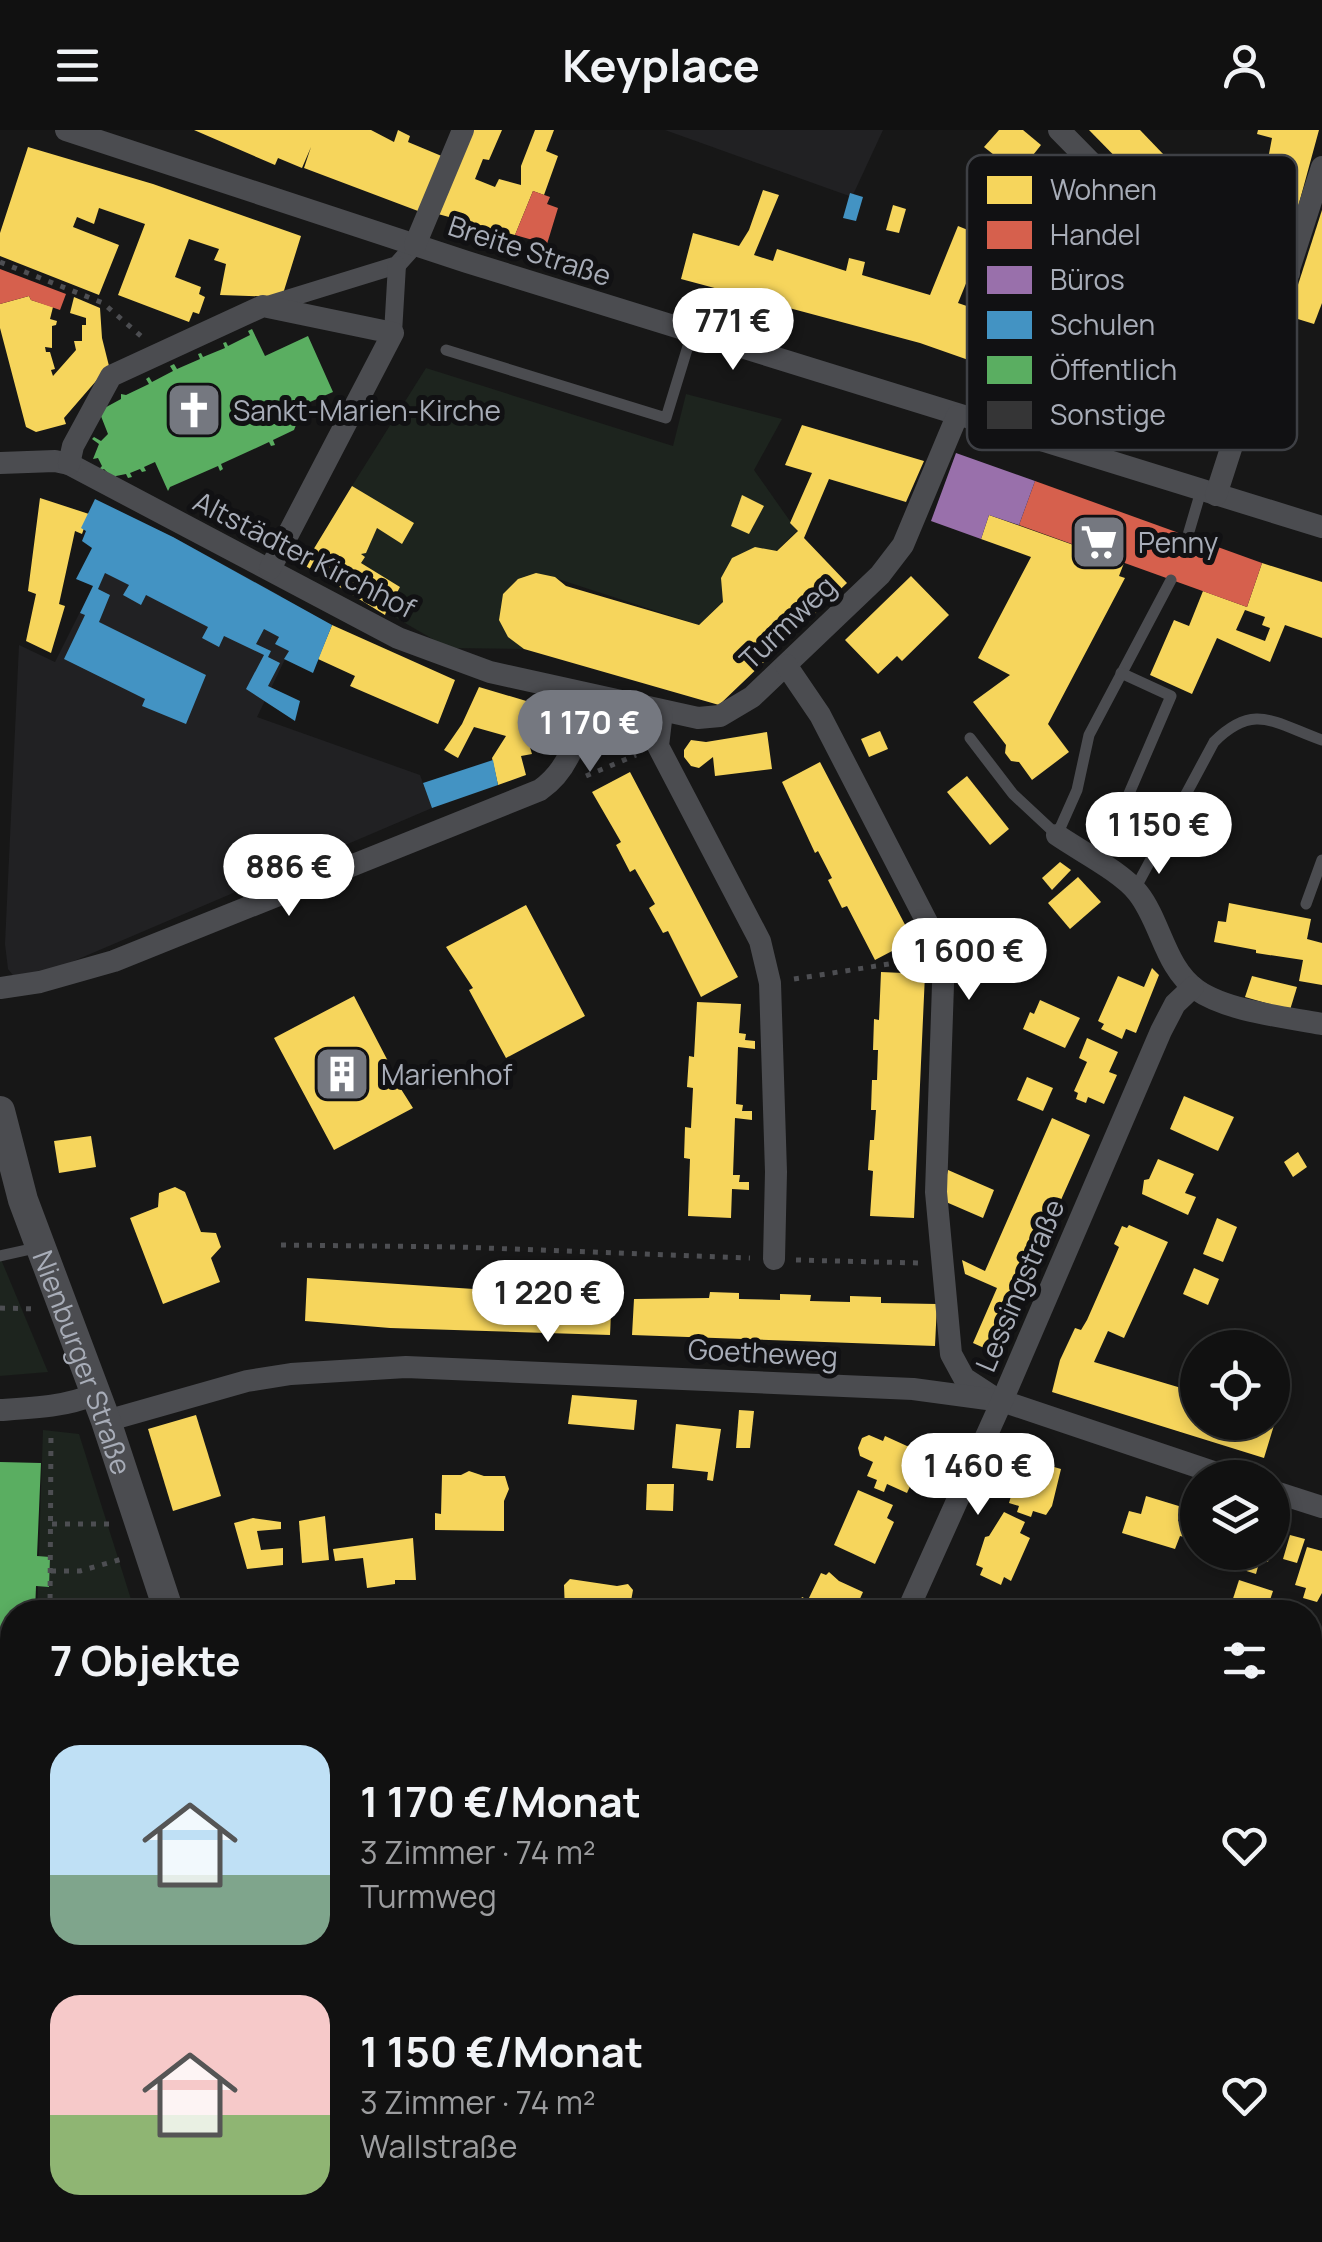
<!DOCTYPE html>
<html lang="de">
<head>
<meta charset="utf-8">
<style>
	:root { --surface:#111; --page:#1e1f1f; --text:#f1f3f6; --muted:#9c9d9f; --line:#303131; --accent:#757880 }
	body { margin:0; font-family:Manrope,sans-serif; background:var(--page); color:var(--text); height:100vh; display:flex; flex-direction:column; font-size:38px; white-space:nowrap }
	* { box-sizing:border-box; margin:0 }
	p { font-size:32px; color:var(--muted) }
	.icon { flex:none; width:55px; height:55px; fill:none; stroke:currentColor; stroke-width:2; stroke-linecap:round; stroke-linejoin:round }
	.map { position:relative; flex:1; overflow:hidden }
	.sheet { position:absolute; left:0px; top:1470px; width:1322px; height:642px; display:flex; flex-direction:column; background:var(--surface); border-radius:40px 40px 0 0; box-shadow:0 5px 15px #0003,0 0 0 2px var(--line) }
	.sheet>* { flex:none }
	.tools { position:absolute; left:1180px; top:1200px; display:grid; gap:20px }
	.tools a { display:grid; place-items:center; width:110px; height:110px; border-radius:50%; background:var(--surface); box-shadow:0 5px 15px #0003,0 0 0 2px var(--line); font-size:50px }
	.price { position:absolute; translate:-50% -85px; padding:0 22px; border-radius:35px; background:#fff; color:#222; font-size:32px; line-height:65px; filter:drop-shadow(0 2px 5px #0008) }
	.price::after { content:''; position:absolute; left:50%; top:60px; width:30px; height:22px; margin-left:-15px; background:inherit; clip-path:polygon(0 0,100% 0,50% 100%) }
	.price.on { background:var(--accent); color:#fff }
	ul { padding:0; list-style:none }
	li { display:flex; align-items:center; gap:30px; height:250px; padding:0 50px }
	li span { display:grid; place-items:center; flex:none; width:280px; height:200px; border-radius:30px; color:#555 }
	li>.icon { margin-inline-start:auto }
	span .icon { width:120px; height:120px; fill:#fffc; stroke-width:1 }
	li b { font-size:42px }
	h2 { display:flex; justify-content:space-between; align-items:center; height:120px; padding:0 50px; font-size:42px }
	header { display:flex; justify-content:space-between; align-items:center; height:130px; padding:0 50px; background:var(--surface); font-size:45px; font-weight:700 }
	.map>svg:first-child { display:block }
	.built { fill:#212123 }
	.green { fill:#1d241e }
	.homes { fill:#f6d55c; fill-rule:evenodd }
	.shops { fill:#d6604d }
	.offices { fill:#9970ab }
	.schools { fill:#4393c3 }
	.public { fill:#5aae61 }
	.building { fill:#353536 }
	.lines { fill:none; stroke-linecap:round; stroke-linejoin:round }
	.path { stroke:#4d4e52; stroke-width:5; stroke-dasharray:5 8; stroke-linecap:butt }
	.service { stroke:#4b4c50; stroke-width:11 }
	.pedestrian { stroke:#4b4c50; stroke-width:18 }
	.minor { stroke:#4b4c50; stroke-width:22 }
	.tertiary { stroke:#4b4c50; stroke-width:30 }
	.secondary { stroke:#4a4a4e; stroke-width:32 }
	.labels { text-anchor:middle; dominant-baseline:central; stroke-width:10; stroke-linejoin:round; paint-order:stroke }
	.street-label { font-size:28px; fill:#a8adb8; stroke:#111113 }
	.poi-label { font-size:28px; fill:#a8adb8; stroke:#111113; text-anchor:start }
	.key { fill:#111113; stroke:#3e4045; stroke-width:2.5 }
	.key-label { font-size:28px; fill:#a8adb8 }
</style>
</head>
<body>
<header><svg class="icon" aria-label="menu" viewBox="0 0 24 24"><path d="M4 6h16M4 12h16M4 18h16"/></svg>Keyplace<svg class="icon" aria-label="person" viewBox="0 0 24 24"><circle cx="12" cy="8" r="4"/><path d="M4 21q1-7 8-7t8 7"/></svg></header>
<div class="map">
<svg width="1322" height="2112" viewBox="0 0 1322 2112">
	<rect width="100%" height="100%" fill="#171717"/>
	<g class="built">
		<polygon points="665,0 883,0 852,67"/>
		<polygon points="173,407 281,466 265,499 279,507 276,514 289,521 257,587 420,645 432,678 48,842 16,849 8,839 5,814 19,515 55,532 93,456 98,458 105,443 101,441"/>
		<polygon points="12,1573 12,1870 0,1870 0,1574"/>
		<polygon points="1121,2100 1308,2100 1304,2112 1118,2112"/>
	</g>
	<g class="green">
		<polygon points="426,238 673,316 686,264 782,289 754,340 797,401 699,495 555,448 524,519 448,518 393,486 398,477 391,474 400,457 361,433 365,427 361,424 366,422 377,398 402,414 413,393 352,356"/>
		<polygon points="0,1127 48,1242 0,1246"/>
		<polygon points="43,1300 79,1304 135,1482 37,1482"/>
		<polygon points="482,2100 657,2100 653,2112 508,2112"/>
	</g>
	<g class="homes">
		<polygon points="194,0 371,0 394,12 398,0 410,6 408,12 444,27 418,81 304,38 311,17 302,38 278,28 275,35"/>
		<polygon points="473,0 502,0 489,30 483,29 475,49 495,57 499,49 521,55 521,36 535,0 554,0 546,21 558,26 544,65 533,61 515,105 438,84"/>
		<polygon points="999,0 1023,0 1041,15 1018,44 984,17"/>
		<polygon points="1089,0 1140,0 1165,26 1139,51"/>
		<polygon points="1258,0 1319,0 1295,88 1266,78 1270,69 1261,66 1272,8 1257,4"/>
		<polygon points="28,17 153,54 301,106 282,167 220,165 226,134 214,130 219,119 189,109 175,147 201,157 199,164 205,167 199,184 193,182 189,192 118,165 145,94 99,78 94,94 77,87 73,97 119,115 99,165 0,126 0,103"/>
		<polygon points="763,60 779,65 754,125 773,131 777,119 846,141 849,128 865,132 862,145 930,165 958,96 985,107 958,173 990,184 994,176 1026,190 1049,125 1081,138 1033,256 1007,244 1003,253 994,249 997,240 920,213 681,149 693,103 739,116 749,100"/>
		<polygon points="893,75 906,79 899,103 886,100"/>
		<polygon points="1322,80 1322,173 1314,194 1288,186"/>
		<polygon points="29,166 31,170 53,177 50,189 57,191 56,195 52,196 52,218 45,217 46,222 50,222 55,239 51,240 53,246 76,220 74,211 82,211 82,195 86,195 86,188 70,183 74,167 100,178 102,208 109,236 64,288 66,294 36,302 26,297 0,198 0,174"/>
		<polygon points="802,295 924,331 906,372 829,349 804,408 847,453 719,575 524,519 508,507 499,490 503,464 518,449 536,443 555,447 566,456 699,495 723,472 721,448 732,428 755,417 777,421 798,401 790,393 812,343 785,335"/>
		<polygon points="352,356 414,393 402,414 377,398 366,423 361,424 365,427 361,433 400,457 391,474 398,477 393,486 386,482 385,485 304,435"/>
		<polygon points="742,365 764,376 749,404 731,396"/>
		<polygon points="40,368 89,384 82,404 75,401 59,474 65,476 51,523 26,511 36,464 28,461"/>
		<polygon points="989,385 1124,433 1119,446 1125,448 1048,594 1069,622 1032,650 1019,632 1011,631 1005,623 1006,615 973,572 1010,545 978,528 1031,427 981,409"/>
		<path d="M1262,433L1322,452V508L1285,495L1270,532L1217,508L1192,564L1150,545L1174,490L1189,496L1203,461L1247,477ZM1245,480L1265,487L1262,495L1270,498L1265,511L1236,500Z"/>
		<polygon points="911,446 949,485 902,531 897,526 878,544 845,510"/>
		<polygon points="332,495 455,550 438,594 350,556 355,546 318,529"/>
		<polygon points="479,557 553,579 542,618 529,614 532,624 521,626 526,645 498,655 492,628 506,606 474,597 458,628 444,620 462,594"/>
		<polygon points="880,601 888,619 869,627 861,609"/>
		<polygon points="767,602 772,639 715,646 713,627 699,638 691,636 684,627 684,620 691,610 706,612"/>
		<polygon points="820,632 913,810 875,830 847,776 842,778 828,750 832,748 818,721 815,723 782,652"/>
		<polygon points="630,642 738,847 701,867 668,801 663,803 649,778 655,774 635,739 630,742 616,715 621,712 592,662"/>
		<polygon points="967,646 1009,699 990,715 947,662"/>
		<polygon points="1060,732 1071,740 1052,760 1042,748"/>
		<polygon points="1078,747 1101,772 1070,799 1048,773"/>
		<polygon points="1229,773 1311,789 1307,809 1322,813 1322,855 1299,851 1303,830 1256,823 1256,820 1214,812 1218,791 1226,792"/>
		<polygon points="526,775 585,886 506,928 469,860 473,858 446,817"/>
		<polygon points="1152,838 1159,845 1136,903 1126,899 1122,909 1101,899 1104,894 1098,891 1118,846 1144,857"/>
		<polygon points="881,842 925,844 914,1088 870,1086 873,1041 868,1040 870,1010 874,1010 876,980 871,980 872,950 877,950 878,920 873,920 874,889 879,890"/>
		<polygon points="1252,846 1297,857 1290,880 1245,867"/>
		<polygon points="354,866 390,935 387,937 413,978 334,1020 274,908"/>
		<polygon points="1040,870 1080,888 1065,918 1023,899 1030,882 1034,884"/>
		<polygon points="697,872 741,874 739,903 746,904 745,910 755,911 755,919 738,917 736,974 743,975 742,981 752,981 752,990 735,988 733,1045 740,1045 739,1052 749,1052 749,1060 732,1059 731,1088 688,1086 690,1029 684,1028 685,997 691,998 693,958 687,957 689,926 694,927"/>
		<polygon points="1087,908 1118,922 1109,942 1117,945 1104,974 1088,967 1086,973 1076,969 1078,963 1074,961 1087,932 1079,928"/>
		<polygon points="1027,947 1053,958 1043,981 1017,970"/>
		<polygon points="1184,966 1234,987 1218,1021 1170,999"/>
		<polygon points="1052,988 1090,1005 993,1222 973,1213 997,1158 965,1144 962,1130 985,1141"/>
		<polygon points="91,1006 96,1037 59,1043 54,1011"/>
		<polygon points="1298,1022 1307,1037 1293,1047 1284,1032"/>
		<polygon points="1158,1029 1194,1044 1185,1063 1196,1067 1188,1085 1142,1064 1144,1050 1149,1049"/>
		<polygon points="948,1040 994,1060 983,1088 946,1072 944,1058"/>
		<polygon points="175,1057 185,1062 201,1102 216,1103 221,1117 211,1128 220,1152 163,1174 130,1088 158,1077 159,1063"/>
		<polygon points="1217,1088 1237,1097 1223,1132 1203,1124"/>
		<polygon points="1129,1095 1168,1112 1124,1208 1108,1201 1094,1232 1198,1263 1198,1292 1275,1292 1264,1328 1052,1262 1060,1230 1075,1198 1081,1200 1087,1190 1113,1131 1119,1117 1114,1114 1122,1096 1127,1098"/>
		<polygon points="1194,1138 1219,1149 1208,1175 1183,1164"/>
		<polygon points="307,1148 474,1159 474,1153 505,1154 505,1160 534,1162 534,1156 565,1156 565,1163 612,1162 610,1205 390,1198 305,1191"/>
		<polygon points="710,1162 739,1163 739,1169 780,1170 780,1164 811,1165 810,1171 850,1172 850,1166 881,1167 881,1173 937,1174 935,1216 632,1205 634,1169 709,1168"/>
		<polygon points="572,1265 637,1270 634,1300 568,1294"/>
		<polygon points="739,1280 754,1281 750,1318 736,1318"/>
		<polygon points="196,1285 221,1366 173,1381 148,1299"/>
		<polygon points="676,1294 721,1299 713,1351 707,1350 708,1342 672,1338"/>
		<polygon points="869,1305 883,1311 885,1306 907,1316 914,1315 925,1323 907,1363 887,1354 884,1362 874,1358 877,1350 867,1346 873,1332 860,1326 858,1318 862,1308"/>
		<polygon points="1028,1325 1030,1330 1061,1339 1052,1376 1046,1385 1033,1381 1031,1387 1017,1382 1019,1376 1009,1373 1020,1336 1018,1331"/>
		<polygon points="469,1341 484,1346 505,1346 509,1359 504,1371 504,1401 435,1400 435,1383 441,1384 442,1345 461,1345"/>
		<polygon points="647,1354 674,1354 673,1381 646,1380"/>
		<polygon points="858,1360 893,1375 887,1388 894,1392 875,1434 834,1415"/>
		<polygon points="1146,1366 1182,1377 1178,1391 1192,1396 1188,1408 1180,1406 1175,1419 1122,1403 1129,1381 1141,1384"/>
		<polygon points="1004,1382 1025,1392 1020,1403 1030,1408 1011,1451 1004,1447 1001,1455 980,1445 983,1438 976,1435 985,1407 989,1406"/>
		<polygon points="325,1386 329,1430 302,1433 299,1391"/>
		<polygon points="253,1388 281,1392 281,1399 257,1401 261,1420 283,1418 283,1435 247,1439 234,1393"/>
		<polygon points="1290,1405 1305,1409 1297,1433 1283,1429"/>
		<polygon points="413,1408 416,1450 395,1450 395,1454 367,1458 363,1428 335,1431 333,1419"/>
		<polygon points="1307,1417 1322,1421 1322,1463 1317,1472 1303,1468 1306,1458 1295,1455"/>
		<polygon points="1214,1422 1270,1422 1268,1432 1260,1429 1256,1444 1212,1430"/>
		<polygon points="829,1442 839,1451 863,1462 854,1482 796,1480 802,1467 808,1470 821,1443 826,1445"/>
		<polygon points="570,1449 617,1456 628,1454 633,1460 629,1482 565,1482 564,1455"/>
		<polygon points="1239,1450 1273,1461 1266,1482 1229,1481"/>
		<polygon points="12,1984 12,2095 7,2106 18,2112 0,2112 0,2057 12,2032 0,2034 0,1985"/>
		<polygon points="42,2100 60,2100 69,2104 65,2112 36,2112"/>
	</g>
	<g class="shops">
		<polygon points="533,61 550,67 547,74 558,78 547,114 515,105"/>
		<polygon points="0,139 66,164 60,180 31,170 29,166 0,174"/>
		<polygon points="1035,351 1262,433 1247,477 1019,395"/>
		<polygon points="12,1604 12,1655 0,1657 0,1605"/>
		<polygon points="10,1717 12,1788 0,1789 0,1718"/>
		<polygon points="139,2100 169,2100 168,2112 133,2112"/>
	</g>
	<polygon class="offices" points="956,323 1035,351 1019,395 989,385 981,409 931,391"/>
	<g class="schools">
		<polygon points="850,63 863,67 856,91 843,88"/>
		<polygon points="95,369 173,407 332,495 313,543 284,529 289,521 275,514 279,507 264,499 256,514 271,521 268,527 280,533 268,556 300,571 295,591 246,559 264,525 224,506 219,517 202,508 208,497 146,465 141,475 123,465 129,455 105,443 98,459 110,465 99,492 206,545 186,594 142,576 145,569 64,529 85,485 80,483 93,456 76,449 92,418 82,411 86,401 81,398"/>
		<polygon points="493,630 498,655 432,678 423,653"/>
		<polygon points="1310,2023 1322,2027 1316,2050 1320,2051 1316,2065 1310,2064"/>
		<polygon points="1250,2100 1299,2100 1295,2112 1246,2112"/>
	</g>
	<g class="public">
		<polygon points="252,199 265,226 308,206 333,262 289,281 296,295 294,300 273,310 275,315 271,316 269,312 221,334 223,339 220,341 218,336 170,357 168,361 155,332 144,337 146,341 142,342 140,339 130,343 132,347 128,348 126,344 116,346 115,350 104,339 95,344 102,336 98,328 93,329 99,314 92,309 94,307 101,311 108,304 99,281 121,269 121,264 126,265 149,254 146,249 149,247 152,252 173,241 170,236 174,234 177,239 200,229 198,224 201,223 203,227 225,218 223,213 226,212 228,216 250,205 248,201"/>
		<polygon points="0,1332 41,1333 37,1426 50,1427 49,1457 36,1456 35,1482 12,1482 12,1548 0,1548"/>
	</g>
	<polygon class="building" points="1066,2100 1121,2100 1118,2112"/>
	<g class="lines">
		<g class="path">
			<polyline points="0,132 103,173 142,207"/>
			<polyline points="586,646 636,625"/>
			<polyline points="794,849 921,829"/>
			<polyline points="281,1115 459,1117 750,1128"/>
			<polyline points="796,1130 919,1133"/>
			<polyline points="0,1178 36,1179"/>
			<polyline points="52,1394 109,1394"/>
			<polyline points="51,1441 80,1441 122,1429"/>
			<polyline points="50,1482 51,1300"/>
			<polyline points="0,1563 12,1561"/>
			<polyline points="616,2100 622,2112"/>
		</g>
		<g class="service">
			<polyline points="446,220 666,288 692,203"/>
			<polyline points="1188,405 1201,361"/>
			<polyline points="970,608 1013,664 1057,705 1077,660 1089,605 1171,450"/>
			<polyline points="1112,703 1171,566 1121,543"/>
			<path d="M1135,759L1214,612C1254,572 1274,593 1322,610"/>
			<polyline points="1306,774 1322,730"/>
			<polyline points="0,1126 40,1117"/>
		</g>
		<g class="pedestrian">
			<polyline points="264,176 397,135 415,115"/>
			<polyline points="393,203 397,135"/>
		</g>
		<g class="minor">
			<polyline points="66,0 467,132 1322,397"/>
			<polyline points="1059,0 1123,65 1142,79 1289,143"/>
			<polyline points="415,115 463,0"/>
			<polyline points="0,333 55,331 69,334 398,508 490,542 698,588 720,586 752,567 880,445 903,415 957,286"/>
			<polyline points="69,334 73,316 111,246 263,176 393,203 270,439"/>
			<polyline points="1216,365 1322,37"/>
			<polyline points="786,535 820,585 944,825 936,1062 951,1224 964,1248 990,1265"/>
			<polyline points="662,582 658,616 760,811 770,853 776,1042 774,1129"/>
			<path d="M1057,705C1080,721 1122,742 1138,763C1161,792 1165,838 1197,860C1227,881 1285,887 1322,894"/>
			<path d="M0,858L40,852L114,831L540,660C573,637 578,601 588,565"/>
			<path d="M0,1280C34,1278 64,1277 96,1264"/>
			<polyline points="106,1291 247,1251 291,1244 406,1237 913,1259 1002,1271 1231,1348"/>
			<polyline points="1272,1361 1322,1377"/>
			<polyline points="907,1482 1002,1271 1161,901 1175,874 1193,857"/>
			<polyline points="0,1953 12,1953"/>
			<polyline points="1310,1953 1322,1957"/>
			<polyline points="326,2100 339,2112"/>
			<polyline points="190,2112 193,2100"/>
		</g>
		<path class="tertiary" id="s1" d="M0,981L23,1070L106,1291L169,1482"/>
		<g class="secondary">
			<polyline points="0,1898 12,1898"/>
			<polyline points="429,2100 449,2112"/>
		</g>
	</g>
	<defs>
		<g id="church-square" transform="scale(2.875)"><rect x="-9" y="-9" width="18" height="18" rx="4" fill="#757880" stroke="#111113"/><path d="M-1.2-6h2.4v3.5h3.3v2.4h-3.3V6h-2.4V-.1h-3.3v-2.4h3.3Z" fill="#fff"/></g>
		<g id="supermarket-square" transform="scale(2.875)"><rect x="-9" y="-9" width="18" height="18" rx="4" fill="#757880" stroke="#111113"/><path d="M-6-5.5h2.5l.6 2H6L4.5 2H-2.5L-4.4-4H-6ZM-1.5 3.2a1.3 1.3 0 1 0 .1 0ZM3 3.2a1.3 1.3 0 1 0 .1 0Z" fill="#fff"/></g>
		<g id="building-square" transform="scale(2.875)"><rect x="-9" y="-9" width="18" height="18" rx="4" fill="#757880" stroke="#111113"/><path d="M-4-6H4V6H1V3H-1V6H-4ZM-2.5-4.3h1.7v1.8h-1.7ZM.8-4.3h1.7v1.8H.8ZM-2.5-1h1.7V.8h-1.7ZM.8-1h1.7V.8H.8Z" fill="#fff"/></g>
	</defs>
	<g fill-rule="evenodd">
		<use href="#church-square" x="194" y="280"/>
		<use href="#supermarket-square" x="1099" y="412"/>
		<use href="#building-square" x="342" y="944"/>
	</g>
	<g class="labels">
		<g class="street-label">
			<text transform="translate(530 120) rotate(18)">Breite Straße</text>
			<text transform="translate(305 424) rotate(27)">Altstädter Kirchhof</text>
			<text transform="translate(787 492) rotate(-44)">Turmweg</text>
			<text transform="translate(1019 1155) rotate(-67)">Lessingstraße</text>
			<text transform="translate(763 1222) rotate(3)">Goetheweg</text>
			<text stroke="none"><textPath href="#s1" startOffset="265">Nienburger Straße</textPath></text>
		</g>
		<g class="poi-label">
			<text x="233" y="280">Sankt-Marien-Kirche</text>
			<text x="1138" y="412">Penny</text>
			<text x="381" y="944">Marienhof</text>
		</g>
	</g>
	<rect x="967" y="25" width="330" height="295" rx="15" class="key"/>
	<rect x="987" y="46" width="45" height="28" fill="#f6d55c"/>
	<rect x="987" y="91" width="45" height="28" fill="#d6604d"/>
	<rect x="987" y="136" width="45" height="28" fill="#9970ab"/>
	<rect x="987" y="181" width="45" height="28" fill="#4393c3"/>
	<rect x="987" y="226" width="45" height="28" fill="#5aae61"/>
	<rect x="987" y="271" width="45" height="28" fill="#353536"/>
	<g class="key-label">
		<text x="1050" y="70">Wohnen</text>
		<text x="1050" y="115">Handel</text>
		<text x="1050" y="160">Büros</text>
		<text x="1050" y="205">Schulen</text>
		<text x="1050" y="250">Öffentlich</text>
		<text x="1050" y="295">Sonstige</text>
	</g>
</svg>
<div class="tools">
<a><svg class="icon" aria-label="locate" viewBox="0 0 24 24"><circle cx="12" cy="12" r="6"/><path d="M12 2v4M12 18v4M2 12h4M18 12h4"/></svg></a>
<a><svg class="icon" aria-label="layers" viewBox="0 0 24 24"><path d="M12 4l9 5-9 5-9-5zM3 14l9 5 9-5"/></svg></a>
</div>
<b class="price" style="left:733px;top:243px">771 €</b>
<b class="price on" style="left:590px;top:645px">1 170 €</b>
<b class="price" style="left:1159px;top:747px">1 150 €</b>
<b class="price" style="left:289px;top:789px">886 €</b>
<b class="price" style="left:969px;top:873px">1 600 €</b>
<b class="price" style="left:548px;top:1215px">1 220 €</b>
<b class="price" style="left:978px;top:1388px">1 460 €</b>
<section class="sheet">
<h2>7 Objekte<svg class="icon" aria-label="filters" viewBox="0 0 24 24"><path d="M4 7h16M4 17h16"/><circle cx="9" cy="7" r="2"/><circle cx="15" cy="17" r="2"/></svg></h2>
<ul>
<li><span style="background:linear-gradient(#bfe0f5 65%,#7fa58c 0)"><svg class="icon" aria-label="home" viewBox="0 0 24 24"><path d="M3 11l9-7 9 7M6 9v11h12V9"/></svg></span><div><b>1 170 €/Monat</b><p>3 Zimmer · 74 m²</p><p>Turmweg</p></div><svg class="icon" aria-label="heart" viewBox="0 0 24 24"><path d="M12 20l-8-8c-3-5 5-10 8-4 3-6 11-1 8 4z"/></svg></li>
<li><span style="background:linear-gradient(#f6c9c9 60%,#8fb573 0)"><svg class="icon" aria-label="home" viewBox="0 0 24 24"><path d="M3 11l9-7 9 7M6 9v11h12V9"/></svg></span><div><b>1 150 €/Monat</b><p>3 Zimmer · 74 m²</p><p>Wallstraße</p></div><svg class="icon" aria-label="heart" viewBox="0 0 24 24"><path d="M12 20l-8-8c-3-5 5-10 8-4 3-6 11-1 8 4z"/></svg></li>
</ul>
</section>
</div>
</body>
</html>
